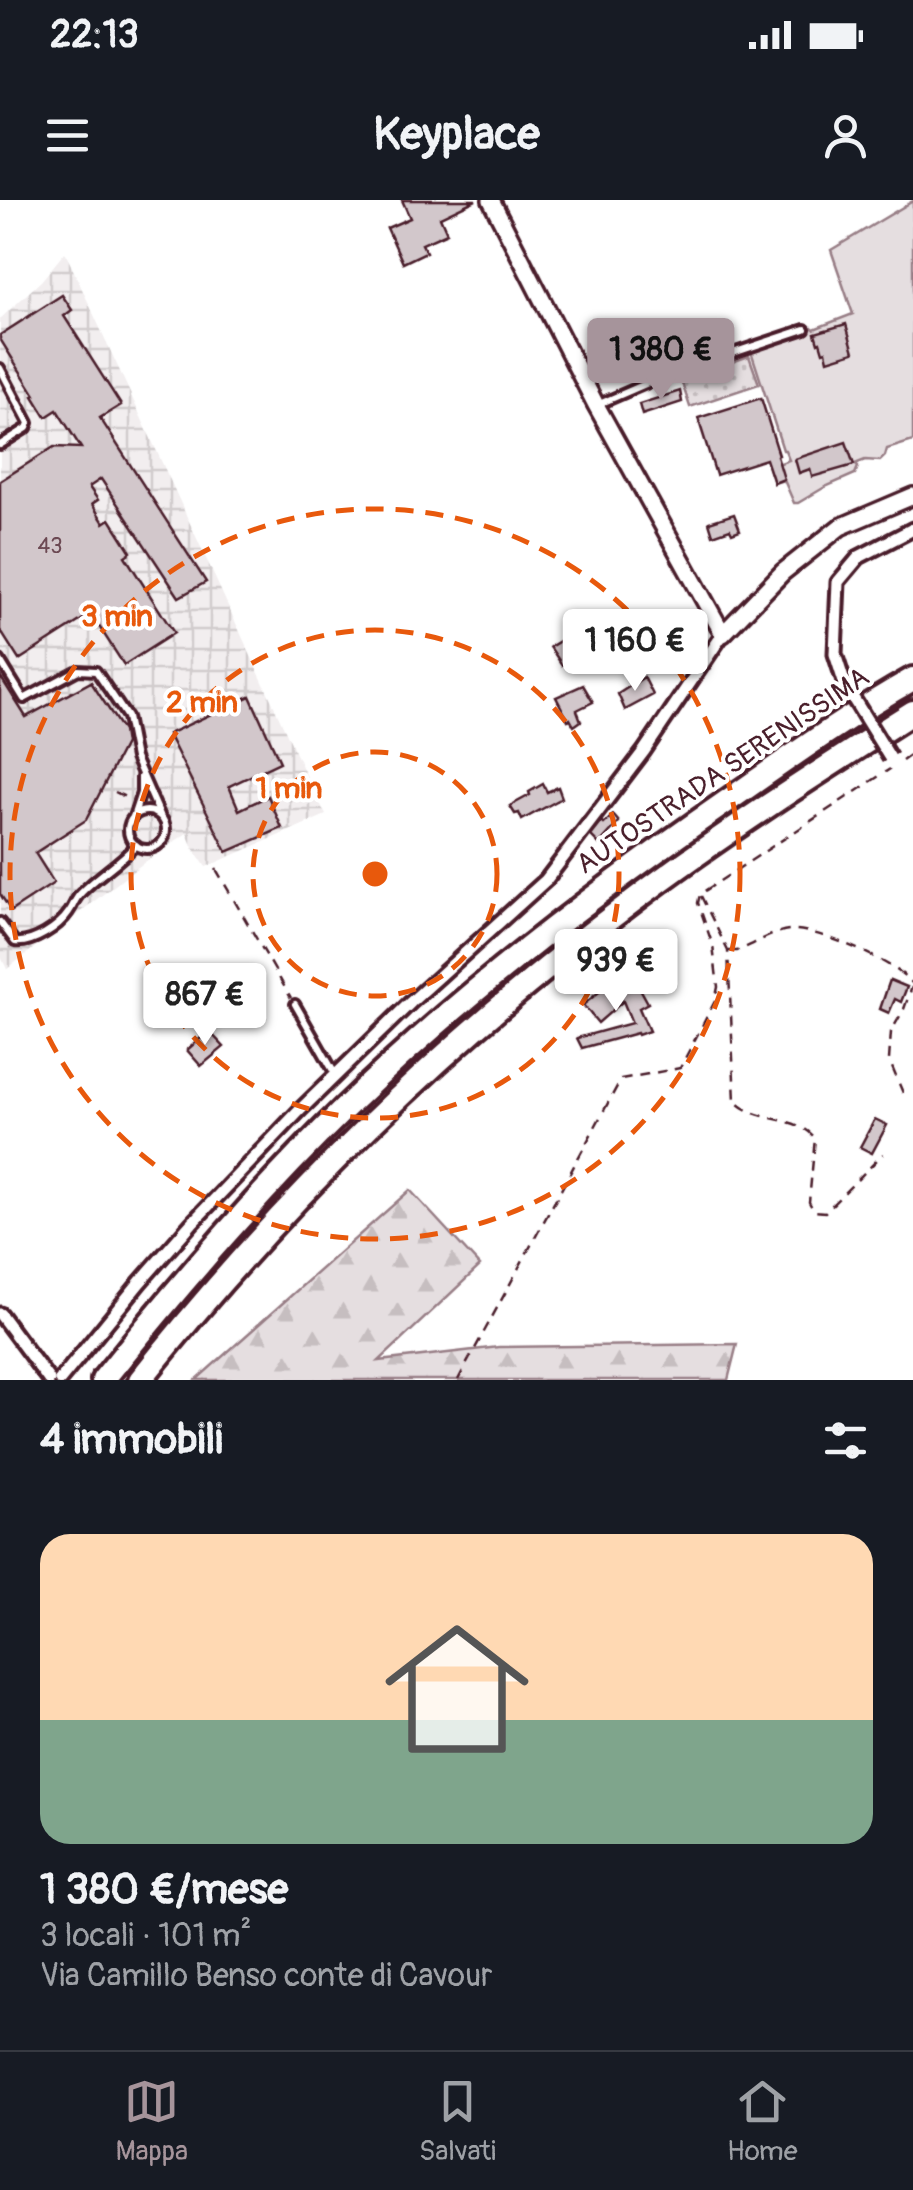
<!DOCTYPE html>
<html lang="it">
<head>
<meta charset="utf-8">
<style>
	:root { --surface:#171b24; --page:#20242c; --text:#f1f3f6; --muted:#9ea1a6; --line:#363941; --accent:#a6949b }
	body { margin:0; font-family:Pangolin,sans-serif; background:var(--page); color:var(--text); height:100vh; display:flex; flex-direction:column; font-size:38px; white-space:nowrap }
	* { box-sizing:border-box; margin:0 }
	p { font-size:32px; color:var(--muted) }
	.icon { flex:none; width:55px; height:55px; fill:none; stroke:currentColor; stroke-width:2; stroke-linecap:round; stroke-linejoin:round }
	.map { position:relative; height:1180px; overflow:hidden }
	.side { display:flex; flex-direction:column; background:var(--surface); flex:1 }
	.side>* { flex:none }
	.price { position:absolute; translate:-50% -85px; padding:0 22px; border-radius:10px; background:#fff; color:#222; font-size:32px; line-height:65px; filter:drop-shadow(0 2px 5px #0008) }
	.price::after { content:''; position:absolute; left:50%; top:60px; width:30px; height:22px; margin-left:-15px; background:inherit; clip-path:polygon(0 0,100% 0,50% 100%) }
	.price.current { background:var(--accent); color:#111 }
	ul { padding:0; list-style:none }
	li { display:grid; align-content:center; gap:20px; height:530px; padding:0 40px }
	li span { display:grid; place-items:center; height:310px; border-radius:30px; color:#555 }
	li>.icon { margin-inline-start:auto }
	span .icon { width:180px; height:180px; fill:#fffc; stroke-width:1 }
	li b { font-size:42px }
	h2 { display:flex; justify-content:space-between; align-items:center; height:120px; padding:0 40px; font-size:42px }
	.status { display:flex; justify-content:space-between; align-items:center; height:70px; padding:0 50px; background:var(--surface); direction:ltr }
	.status svg { height:28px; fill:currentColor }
	header { display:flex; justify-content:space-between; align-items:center; height:130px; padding:0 40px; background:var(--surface); font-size:45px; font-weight:700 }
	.dock { display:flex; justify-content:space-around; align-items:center; height:140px; border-top:2px solid var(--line); background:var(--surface); font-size:28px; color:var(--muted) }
	.dock a { display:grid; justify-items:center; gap:5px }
	.dock .current { color:var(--accent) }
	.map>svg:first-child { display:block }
	.industrial { fill:url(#industrial-grid) }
	.forest { fill:url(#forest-firs); stroke:#987e86; stroke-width:2.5 }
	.park { fill:url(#park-dots); stroke:#987e86; stroke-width:2.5 }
	.pitch { fill:#e5dee0; stroke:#987e86; stroke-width:2.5 }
	.building { fill:#d2c7cb; stroke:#4a1f2b; stroke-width:2.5 }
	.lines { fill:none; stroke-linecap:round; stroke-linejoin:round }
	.service-casing { stroke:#4a1f2b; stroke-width:14 }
	.minor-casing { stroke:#4a1f2b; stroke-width:19 }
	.tertiary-casing { stroke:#4a1f2b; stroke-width:22 }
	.motorway-casing { stroke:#4a1f2b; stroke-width:30 }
	.path { stroke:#4a1f2b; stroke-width:2.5; stroke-dasharray:10 8; stroke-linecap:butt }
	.service { stroke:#fff; stroke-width:6 }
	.minor { stroke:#fff; stroke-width:11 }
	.tertiary { stroke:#fff; stroke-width:15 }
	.motorway { stroke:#fff; stroke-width:22 }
	.minor-bridge-casing { stroke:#4a1f2b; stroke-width:19; stroke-linecap:butt }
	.minor-bridge { stroke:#fff; stroke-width:11 }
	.ring { fill:none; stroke:#e8590c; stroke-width:5; stroke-dasharray:18 12 }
	.labels { text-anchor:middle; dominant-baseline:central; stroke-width:8; stroke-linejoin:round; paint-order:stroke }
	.number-label { font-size:22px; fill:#6c4953 }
	.street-label { font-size:28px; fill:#4a1f2b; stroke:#fff }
	.centre { fill:#e8590c; stroke:#fff; stroke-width:5 }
	.ring-label { font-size:30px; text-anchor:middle; font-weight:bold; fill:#e8590c; stroke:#fff; stroke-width:8; stroke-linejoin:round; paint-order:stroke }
</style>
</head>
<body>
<div class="status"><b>22:13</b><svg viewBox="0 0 49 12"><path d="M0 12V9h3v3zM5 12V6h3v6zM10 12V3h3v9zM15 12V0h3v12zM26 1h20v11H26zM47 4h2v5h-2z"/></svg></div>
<header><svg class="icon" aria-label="menu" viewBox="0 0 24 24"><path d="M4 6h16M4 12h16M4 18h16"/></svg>Keyplace<svg class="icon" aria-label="person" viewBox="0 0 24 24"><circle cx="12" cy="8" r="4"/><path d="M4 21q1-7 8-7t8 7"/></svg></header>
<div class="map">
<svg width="913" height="1180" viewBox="0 0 913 1180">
	<defs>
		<pattern id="industrial-grid" width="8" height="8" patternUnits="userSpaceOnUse" patternTransform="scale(2.5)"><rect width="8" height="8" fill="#f2eeef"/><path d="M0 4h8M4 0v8" fill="none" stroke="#d1cccd"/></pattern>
		<pattern id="forest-firs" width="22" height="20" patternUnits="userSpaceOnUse" patternTransform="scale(2.5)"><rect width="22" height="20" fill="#e5dee0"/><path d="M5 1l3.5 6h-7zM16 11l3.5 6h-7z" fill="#c6bec0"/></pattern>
		<pattern id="park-dots" width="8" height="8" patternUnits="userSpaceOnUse" patternTransform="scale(2.5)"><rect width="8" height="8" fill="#e5dee0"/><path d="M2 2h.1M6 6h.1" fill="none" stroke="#c6bec0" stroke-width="1.8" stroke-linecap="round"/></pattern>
	</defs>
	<rect width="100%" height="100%" fill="#fff"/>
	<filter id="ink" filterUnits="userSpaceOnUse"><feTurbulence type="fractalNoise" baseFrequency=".01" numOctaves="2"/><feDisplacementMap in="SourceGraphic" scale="20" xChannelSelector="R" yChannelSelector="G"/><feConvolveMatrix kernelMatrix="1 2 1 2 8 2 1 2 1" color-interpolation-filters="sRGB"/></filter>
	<g filter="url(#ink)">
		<polygon class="industrial" points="65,52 304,571 326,615 206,667 193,648 187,633 142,664 7,769 0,755 0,119 41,81"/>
		<polygon class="forest" points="410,990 480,1066 379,1161 499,1147 737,1144 728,1180 196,1180"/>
		<polygon class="park" points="749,156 759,184 690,207 681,180"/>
		<polygon class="pitch" points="913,1 913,241 887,249 885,256 880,261 865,260 855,264 858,267 855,274 825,287 798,303 794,303 784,280 774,283 769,267 789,260 785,250 783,250 751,151 782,141 781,137 812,127 814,129 853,114 831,50"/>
		<g class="building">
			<polygon points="402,0 476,0 440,17 447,33 422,44 426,52 403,63 387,28 410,18"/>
			<polygon points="62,95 72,110 64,116 121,205 100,218 206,382 179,397 101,279 89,287 98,300 92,304 104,323 110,319 131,352 125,356 174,433 124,465 91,414 19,460 0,430 0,281 54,247 81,248 57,210 46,217 33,196 35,195 0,139 0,135"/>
			<polygon points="846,124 854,152 828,160 826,151 823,152 820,142 818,143 815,133"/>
			<polygon points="680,191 682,202 642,215 639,204"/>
			<polygon points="761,198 779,255 777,256 784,279 774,283 766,259 716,275 698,218"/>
			<polygon points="846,242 854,265 812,277 810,269 799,273 795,259"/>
			<polygon points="734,314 740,330 732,333 730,329 713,335 709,322"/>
			<polygon points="568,436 578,452 562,465 550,447"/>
			<polygon points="0,476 26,517 91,482 123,531 125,544 86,620 35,653 54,683 11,711 0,694"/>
			<polygon points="644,477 653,495 625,510 618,494"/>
			<polygon points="583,485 593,502 577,510 581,521 574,526 570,519 568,520 556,497"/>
			<polygon points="250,496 280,562 229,586 239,610 268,596 282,628 227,652 168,534"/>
			<polygon points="543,584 547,592 558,587 562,598 522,620 519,613 515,614 510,606 530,595 529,592"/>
			<polygon points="613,615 619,622 599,644 591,636 602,622 604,624"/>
			<polygon points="890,780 907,787 901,802 895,799 889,813 880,809"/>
			<polygon points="625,782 630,788 637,783 648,803 639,808 649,831 638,835 637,833 582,848 577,838 632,823 623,801 598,823 583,805 604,788 611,795"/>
			<polygon points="209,831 224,847 201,866 187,850"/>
			<polygon points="875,919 887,925 872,953 860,947"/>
		</g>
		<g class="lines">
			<g class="service-casing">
				<g id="service">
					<polyline points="0,168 29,223 27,228 0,245"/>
					<polyline points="597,205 664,176 805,129"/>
					<polyline points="0,460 24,499 78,470 96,471 127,517 135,558 160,615"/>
					<circle cx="147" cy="630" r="19"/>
					<polyline points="133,617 141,593 141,577"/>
					<path d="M0,722L15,742C33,744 59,727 69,712C74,705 75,698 82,692C99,675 119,663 136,645"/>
					<polyline points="295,804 335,874"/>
				</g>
			</g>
			<g class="minor-casing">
				<g id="minor">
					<polyline points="845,485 835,454 838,382 859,357 913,329"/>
					<polyline points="0,1114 49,1180"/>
					<polyline points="60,1180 140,1082 192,1023 301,909 411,802 546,680 644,551 723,434"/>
				</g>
			</g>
			<g class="tertiary-casing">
				<polyline id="tertiary" points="491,0 596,205 723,434 783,372 840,327 913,296"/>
			</g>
			<g class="motorway-casing">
				<g id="motorway">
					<path d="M103,1180C179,1085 258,993 345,908C461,795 590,696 723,604C785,561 847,516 913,479"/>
					<path d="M140,1180C282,1001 446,841 629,704C720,635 817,573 913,512"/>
				</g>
			</g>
			<g class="path">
				<polyline points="902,561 913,553"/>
				<polyline points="115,592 131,600"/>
				<polyline points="216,669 291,798"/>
				<path d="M701,696L728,751L735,901C757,924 796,914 815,938L809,1002L814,1011L825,1012L883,954"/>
				<path d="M729,751H737C753,745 772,732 789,730C816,727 897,763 913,784"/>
				<polyline points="903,893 889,860 891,832 904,809 912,787"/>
				<polyline points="458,1180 621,879 680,868 715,801 718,787 713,746 698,703 700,694 890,569"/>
			</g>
			<use href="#service" class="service"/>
			<use href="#minor" class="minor"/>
			<use href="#tertiary" class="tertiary"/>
			<use href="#motorway" class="motorway"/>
			<g class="minor-bridge-casing">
				<polyline id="minor-bridge" points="845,485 890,558"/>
			</g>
			<use href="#minor-bridge" class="minor-bridge"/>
		</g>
	</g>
	<g class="ring">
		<circle cx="375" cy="674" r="122"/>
		<circle cx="375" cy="674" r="244"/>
		<circle cx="375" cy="674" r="365"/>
	</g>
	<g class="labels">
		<g class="number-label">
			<text x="50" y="346">43</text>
		</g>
		<g class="street-label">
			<text transform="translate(723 571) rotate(-34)">AUTOSTRADA SERENISSIMA</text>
		</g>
	</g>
	<circle cx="375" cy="674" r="15" class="centre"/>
	<g class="ring-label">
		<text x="117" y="426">3 min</text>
		<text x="202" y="512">2 min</text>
		<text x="289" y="598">1 min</text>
	</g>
</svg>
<b class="price current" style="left:661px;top:203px">1 380 €</b>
<b class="price" style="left:635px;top:494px">1 160 €</b>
<b class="price" style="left:616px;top:814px">939 €</b>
<b class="price" style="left:205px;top:848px">867 €</b>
</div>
<section class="side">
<h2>4 immobili<svg class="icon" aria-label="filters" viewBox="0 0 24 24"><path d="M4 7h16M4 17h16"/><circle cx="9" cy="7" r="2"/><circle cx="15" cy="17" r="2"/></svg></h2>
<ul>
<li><span style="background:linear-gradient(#ffd9b3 60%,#7fa58c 0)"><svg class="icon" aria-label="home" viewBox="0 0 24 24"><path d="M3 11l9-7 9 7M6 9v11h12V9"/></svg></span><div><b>1 380 €/mese</b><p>3 locali · 101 m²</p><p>Via Camillo Benso conte di Cavour</p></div></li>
</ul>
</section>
<nav class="dock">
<a class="current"><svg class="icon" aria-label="map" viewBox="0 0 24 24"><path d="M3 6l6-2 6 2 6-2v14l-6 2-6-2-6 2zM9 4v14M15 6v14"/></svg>Mappa</a>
<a><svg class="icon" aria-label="saved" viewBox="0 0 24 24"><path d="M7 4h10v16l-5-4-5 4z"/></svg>Salvati</a>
<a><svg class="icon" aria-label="home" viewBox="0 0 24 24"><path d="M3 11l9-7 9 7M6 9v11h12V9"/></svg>Home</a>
</nav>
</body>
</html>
